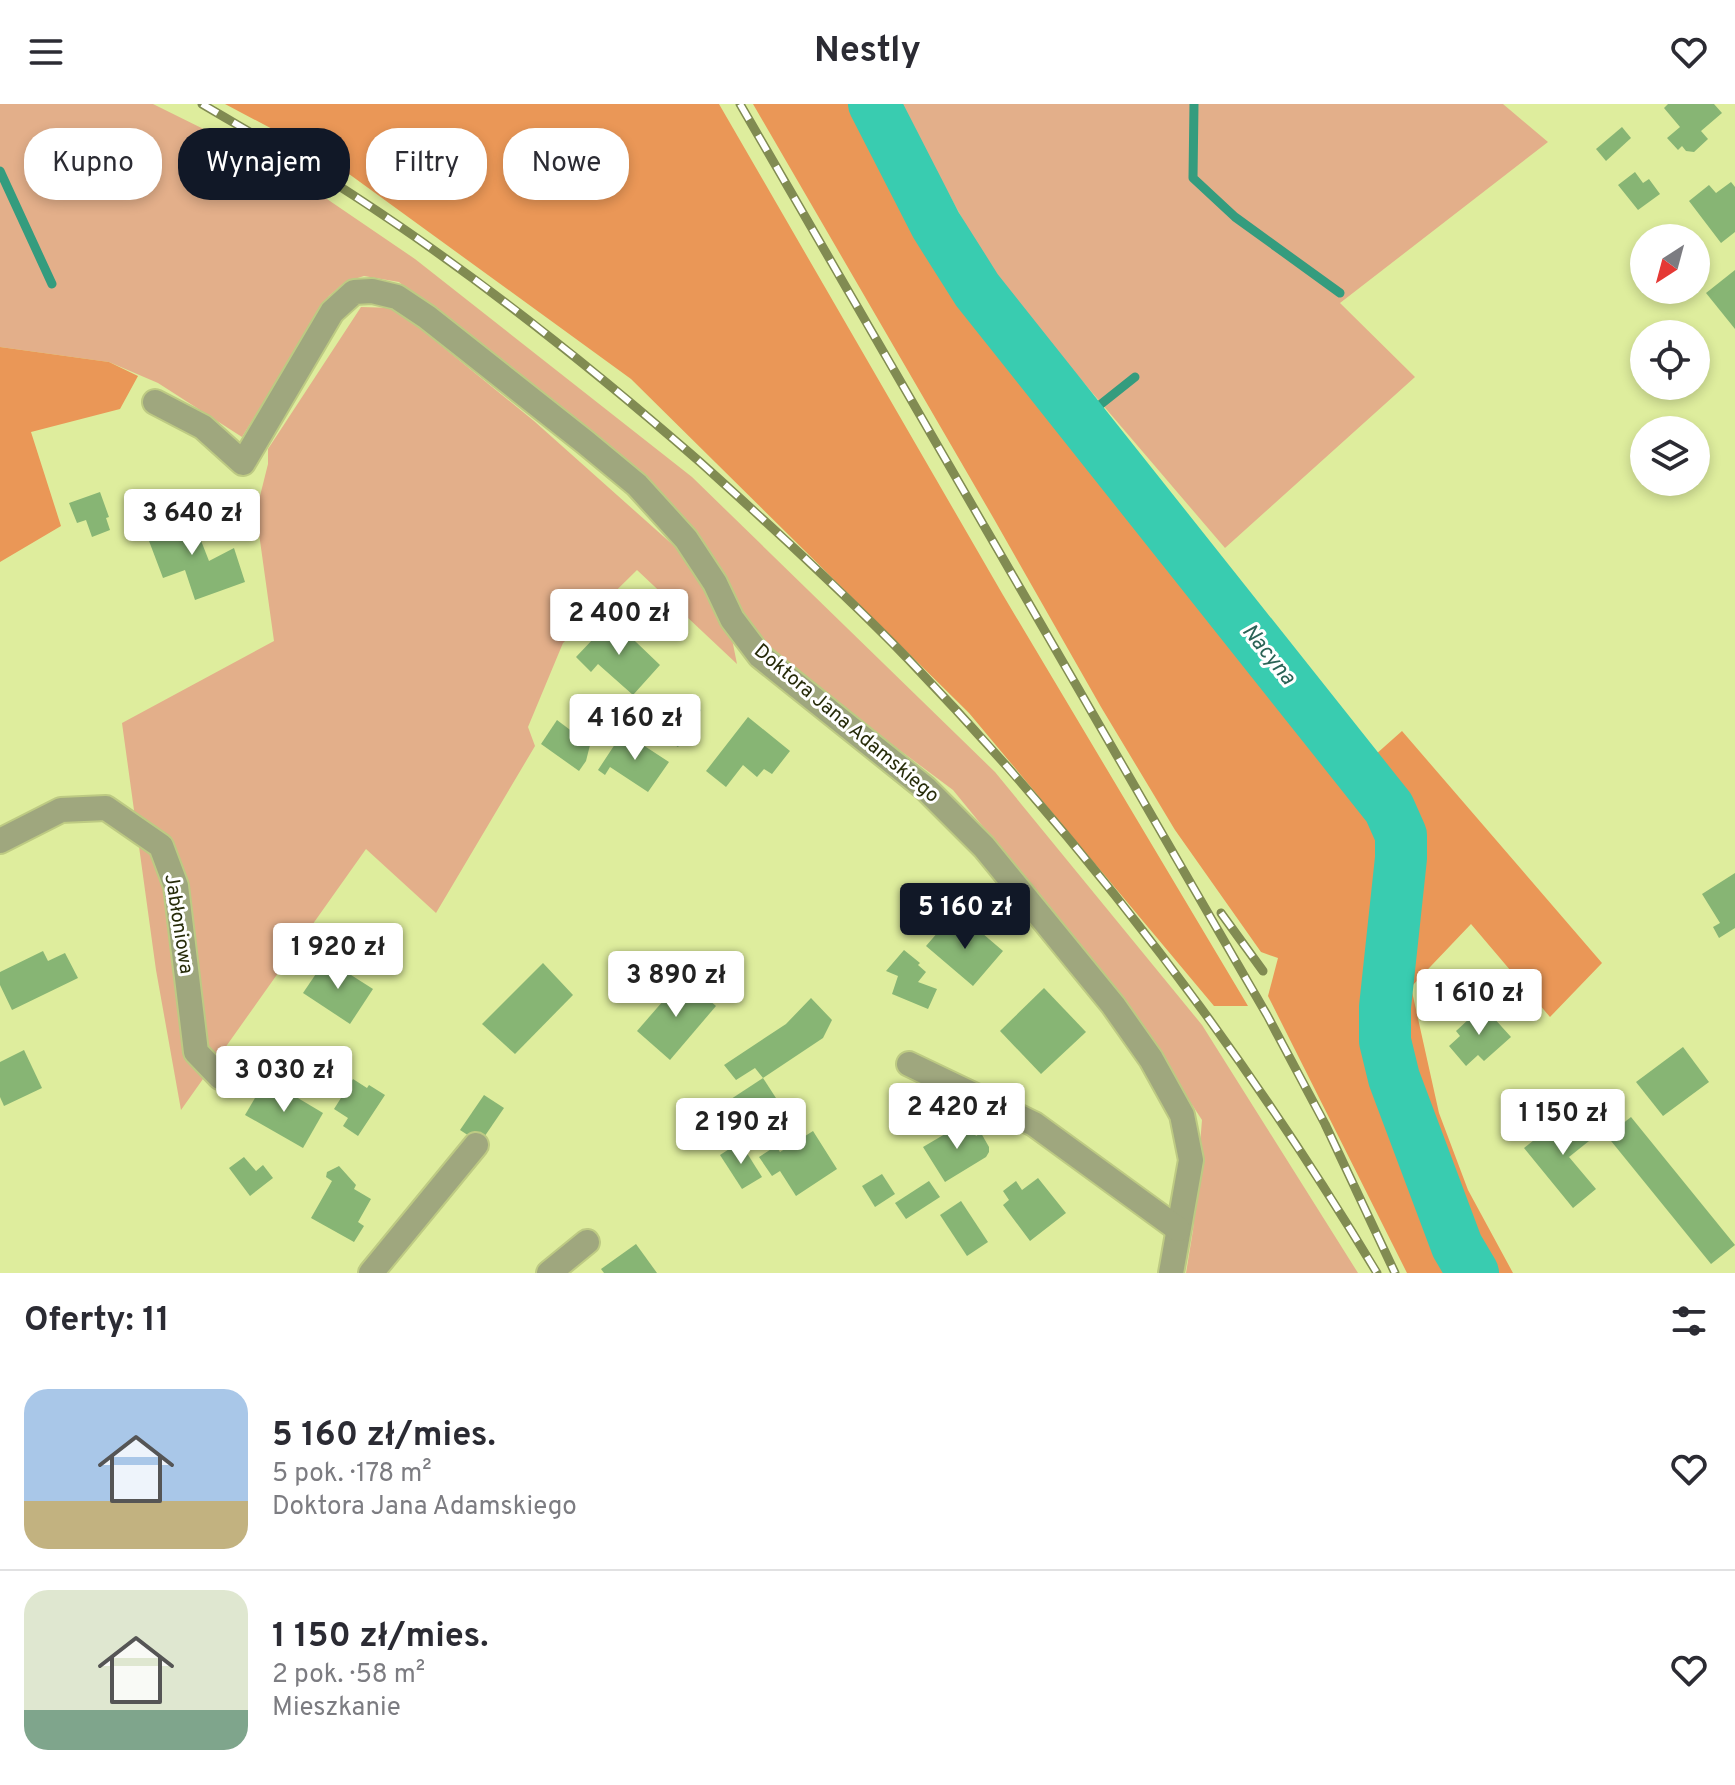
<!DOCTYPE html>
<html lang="pl">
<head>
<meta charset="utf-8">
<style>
	:root { --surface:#fff; --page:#f2f2f3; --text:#2b2b33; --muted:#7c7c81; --line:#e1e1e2; --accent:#111827 }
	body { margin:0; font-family:Overpass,sans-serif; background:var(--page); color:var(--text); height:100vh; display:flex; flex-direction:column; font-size:30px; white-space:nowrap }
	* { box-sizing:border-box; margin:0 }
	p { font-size:26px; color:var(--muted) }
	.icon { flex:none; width:44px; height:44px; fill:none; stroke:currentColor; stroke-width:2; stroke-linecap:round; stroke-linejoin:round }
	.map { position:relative; height:1169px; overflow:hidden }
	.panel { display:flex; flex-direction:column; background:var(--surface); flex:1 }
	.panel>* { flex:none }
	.top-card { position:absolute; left:24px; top:24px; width:800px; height:72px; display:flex; gap:16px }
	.needle { width:52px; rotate:216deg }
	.tools { position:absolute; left:1630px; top:120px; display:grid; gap:16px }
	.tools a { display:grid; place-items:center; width:80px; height:80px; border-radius:50%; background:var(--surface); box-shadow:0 4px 12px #0003; font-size:40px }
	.price { position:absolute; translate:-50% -68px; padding:0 18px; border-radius:8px; background:#fff; color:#222; font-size:26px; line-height:52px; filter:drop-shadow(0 2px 4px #0008) }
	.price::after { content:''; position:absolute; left:50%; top:48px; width:24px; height:18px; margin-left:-12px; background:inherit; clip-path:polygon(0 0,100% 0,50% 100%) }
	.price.on { background:var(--accent); color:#fff }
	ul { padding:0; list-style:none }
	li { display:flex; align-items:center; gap:24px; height:200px; padding:0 24px }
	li+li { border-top:2px solid var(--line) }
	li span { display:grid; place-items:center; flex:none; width:224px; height:160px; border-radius:24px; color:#555 }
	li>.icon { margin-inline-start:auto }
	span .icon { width:96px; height:96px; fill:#fffc; stroke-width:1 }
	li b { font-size:34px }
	h2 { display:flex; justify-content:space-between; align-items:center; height:96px; padding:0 24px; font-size:34px }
	.chip { padding:0 28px; border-radius:32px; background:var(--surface); box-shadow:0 4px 12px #0003; font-size:28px; line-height:72px }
	.chip.on { background:var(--accent); color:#fff }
	header { display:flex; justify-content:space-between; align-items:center; height:104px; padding:0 24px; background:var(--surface); font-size:36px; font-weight:700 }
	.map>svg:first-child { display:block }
	.green { fill:#e3af8a }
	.forest { fill:#ea9757 }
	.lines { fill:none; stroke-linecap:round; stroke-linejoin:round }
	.stream { stroke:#349c7e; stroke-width:9 }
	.river { stroke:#39ccb0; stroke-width:52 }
	.building { fill:#87b574 }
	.minor-casing { stroke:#bdca83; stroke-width:28 }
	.minor { stroke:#9fa77e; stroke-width:24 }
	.rail-casing { stroke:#818b52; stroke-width:9 }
	.rail { stroke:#fff; stroke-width:6; stroke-dasharray:18; stroke-linecap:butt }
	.labels { text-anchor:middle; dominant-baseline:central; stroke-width:6; stroke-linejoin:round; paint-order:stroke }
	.street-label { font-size:20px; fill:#272c0a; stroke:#fff }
	.water-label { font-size:22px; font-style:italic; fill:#2a6356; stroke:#fff }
</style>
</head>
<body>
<header><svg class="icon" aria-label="menu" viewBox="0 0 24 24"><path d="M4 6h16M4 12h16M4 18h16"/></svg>Nestly<svg class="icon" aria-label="heart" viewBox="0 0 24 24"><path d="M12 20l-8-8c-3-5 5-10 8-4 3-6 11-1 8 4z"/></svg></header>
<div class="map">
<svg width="1735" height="1169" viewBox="0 0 1735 1169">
	<rect width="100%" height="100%" fill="#deed9d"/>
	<g class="green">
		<polygon points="0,0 153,0 280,63 415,155 692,373 995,668 1202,921 1358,1169 1186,1169 1193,1126 1202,1016 1119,889 953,686 783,559 749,520 702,436 630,362 399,178 364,172 345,178 329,192 242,333 158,279 109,258 0,243"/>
		<polygon points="900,0 1503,0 1548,38 1340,199 1415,273 1225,444 995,175"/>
		<polygon points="361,203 395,204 534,317 682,449 732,535 737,560 637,466 563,539 528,623 535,642 436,809 366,745 181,1006 156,866 122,619 274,537 256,408 268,360 268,345"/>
	</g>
	<g class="forest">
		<polygon points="225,0 719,0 1003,491 1248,902 1214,902 969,609 631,275 327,54"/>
		<polygon points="753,0 862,0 924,121 976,204 1349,672 1387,727 1372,940 1387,992 1447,1143 1463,1169 1407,1169 1268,892 1278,854 1261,848 1175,726 1101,603 994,415"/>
		<polygon points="0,243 109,258 138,272 120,305 31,328 61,422 0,458"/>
		<polygon points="1402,627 1602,859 1550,913 1471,820 1411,883 1439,1009 1468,1086 1513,1169 1486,1169 1469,1143 1455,1110 1419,1017 1396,944 1397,892 1413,734 1401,702 1366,659"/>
	</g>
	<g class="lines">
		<g class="stream">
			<polyline points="1194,0 1193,74 1235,113 1340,189"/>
			<polyline points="0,67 52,180"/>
			<polyline points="1081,316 1135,273"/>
		</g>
		<polyline class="river" points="874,0 936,121 977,186 1389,704 1401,731 1401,754 1385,903 1385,937 1394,974 1457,1142 1473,1169"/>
	</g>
	<g class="building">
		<polygon points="1668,0 1714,0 1722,9 1701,27 1708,35 1694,48 1686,47 1682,42 1678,46 1667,34 1680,23 1664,4"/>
		<polygon points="1622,23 1631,34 1606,57 1596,45"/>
		<polygon points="1635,68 1643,79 1649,75 1660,90 1638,106 1618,81"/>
		<polygon points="1731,78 1735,83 1735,128 1721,139 1689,97 1709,81 1716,89"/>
		<polygon points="1735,166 1735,225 1706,189"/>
		<polygon points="100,388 109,413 106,414 110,426 92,433 86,416 77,419 69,399"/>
		<polygon points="167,409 172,418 191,411 209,457 234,444 245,478 195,496 185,466 163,474 146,429 158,423 155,414"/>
		<polygon points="612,515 660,561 633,591 598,560 591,568 576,553"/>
		<polygon points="681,594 701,606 678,643 659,631"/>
		<polygon points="748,613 790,647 772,670 764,665 757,673 743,661 726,683 706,667"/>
		<polygon points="557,616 590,641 586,657 579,667 541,640"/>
		<polygon points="623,628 669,658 648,688 610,663 605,671 598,666"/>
		<polygon points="1735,769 1735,824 1719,834 1713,823 1720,819 1702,790"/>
		<polygon points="968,817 1003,847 973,882 926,842 945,820 957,830"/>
		<polygon points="904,846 920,859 918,861 926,868 918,878 937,885 928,905 892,890 898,872 886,867"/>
		<polygon points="43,847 48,857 65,849 78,874 12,906 0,881 0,868"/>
		<polygon points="326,855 373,885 350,920 303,889"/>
		<polygon points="543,859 573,891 515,950 482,920"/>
		<polygon points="683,874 716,902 670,956 637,927"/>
		<polygon points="1044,884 1086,928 1041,970 1000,927"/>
		<polygon points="811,894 832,916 823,934 763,974 755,964 736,976 724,961 786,920"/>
		<polygon points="1483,902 1511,933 1484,957 1478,951 1466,962 1449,942 1460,932 1456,927"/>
		<polygon points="1683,943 1709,978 1663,1012 1636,978"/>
		<polygon points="24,946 42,984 4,1002 0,993 0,958"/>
		<polygon points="763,974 787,1011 751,1034 728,997"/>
		<polygon points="266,975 323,1009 303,1044 245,1011"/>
		<polygon points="353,975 367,984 369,981 385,991 358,1032 343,1022 348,1014 334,1005"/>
		<polygon points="484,991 504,1004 480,1039 460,1026"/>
		<polygon points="1572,1006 1594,1033 1569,1053 1596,1085 1573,1104 1524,1044"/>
		<polygon points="1631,1013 1735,1141 1711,1160 1607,1032"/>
		<polygon points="967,1017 976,1032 981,1029 989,1043 989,1048 986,1053 945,1078 923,1043"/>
		<polygon points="813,1027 837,1065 796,1092 780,1067 772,1072 759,1053 776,1042 780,1048"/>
		<polygon points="740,1038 762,1073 742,1085 720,1051"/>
		<polygon points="244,1053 256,1067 263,1061 273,1074 250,1092 229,1064"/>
		<polygon points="339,1062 356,1081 354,1085 371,1095 358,1118 364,1122 354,1138 311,1114 332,1077 326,1073 327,1068"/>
		<polygon points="882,1070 895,1090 875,1103 862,1082"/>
		<polygon points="1038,1074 1066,1109 1030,1137 1003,1101 1009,1096 1003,1087 1016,1077 1022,1086"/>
		<polygon points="929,1077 940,1093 906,1115 895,1099"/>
		<polygon points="961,1097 988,1138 967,1152 940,1111"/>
		<polygon points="636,1140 657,1169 604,1169 601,1165"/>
	</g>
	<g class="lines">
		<g class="minor-casing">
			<g id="minor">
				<polyline points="155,298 203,323 243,359 332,208 354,188 372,187 397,193 427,213 585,338 637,381 686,435 715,479 732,515 760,552 925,684 984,743 1113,901 1151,955 1182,1011 1191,1056 1171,1169"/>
				<polyline points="0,737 61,706 106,704 161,742 176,782 196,948 220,973"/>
				<polyline points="909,960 1034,1020 1178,1125"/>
				<polyline points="371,1169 476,1041"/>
				<polyline points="549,1169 587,1138"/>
			</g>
		</g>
		<use href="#minor" class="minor"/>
		<g class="rail-casing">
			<g id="rail">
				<path d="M202,0C253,30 304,59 353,91C476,171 590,262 700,358C771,422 841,486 908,555C1087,741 1244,948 1377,1169"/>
				<polyline points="740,0 1267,911 1325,1020 1395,1169"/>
				<polyline points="1221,809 1263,867"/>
			</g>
		</g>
		<use href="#rail" class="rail"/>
	</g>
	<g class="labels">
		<g class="street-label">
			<text transform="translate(846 620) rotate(40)">Doktora Jana Adamskiego</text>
			<text transform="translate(178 820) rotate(81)">Jabłoniowa</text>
		</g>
		<g class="water-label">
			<text transform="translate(1268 551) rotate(51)">Nacyna</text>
		</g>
	</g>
</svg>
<div class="tools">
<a><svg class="needle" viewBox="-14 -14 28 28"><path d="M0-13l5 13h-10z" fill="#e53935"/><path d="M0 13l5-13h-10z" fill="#7c7c81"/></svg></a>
<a><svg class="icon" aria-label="locate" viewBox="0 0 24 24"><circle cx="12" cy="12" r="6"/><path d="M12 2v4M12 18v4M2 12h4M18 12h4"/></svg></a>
<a><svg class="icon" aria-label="layers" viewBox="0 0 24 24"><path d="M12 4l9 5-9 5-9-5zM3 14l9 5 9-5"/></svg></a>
</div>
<b class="price" style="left:192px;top:453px">3 640 zł</b>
<b class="price" style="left:619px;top:553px">2 400 zł</b>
<b class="price" style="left:635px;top:658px">4 160 zł</b>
<b class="price on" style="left:965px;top:847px">5 160 zł</b>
<b class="price" style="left:338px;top:887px">1 920 zł</b>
<b class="price" style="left:676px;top:915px">3 890 zł</b>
<b class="price" style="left:1479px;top:933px">1 610 zł</b>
<b class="price" style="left:284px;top:1010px">3 030 zł</b>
<b class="price" style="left:957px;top:1047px">2 420 zł</b>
<b class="price" style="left:1563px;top:1053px">1 150 zł</b>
<b class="price" style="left:741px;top:1062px">2 190 zł</b>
<div class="top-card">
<a class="chip">Kupno</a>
<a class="chip on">Wynajem</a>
<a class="chip">Filtry</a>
<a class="chip">Nowe</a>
</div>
</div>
<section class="panel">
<h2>Oferty: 11<svg class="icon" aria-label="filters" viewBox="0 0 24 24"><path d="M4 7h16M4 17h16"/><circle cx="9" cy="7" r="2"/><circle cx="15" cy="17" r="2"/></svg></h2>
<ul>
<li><span style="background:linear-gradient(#a9c7e8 70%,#c2b280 0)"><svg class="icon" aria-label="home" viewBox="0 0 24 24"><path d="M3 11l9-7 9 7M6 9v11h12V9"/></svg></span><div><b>5 160 zł/mies.</b><p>5 pok. · 178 m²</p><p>Doktora Jana Adamskiego</p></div><svg class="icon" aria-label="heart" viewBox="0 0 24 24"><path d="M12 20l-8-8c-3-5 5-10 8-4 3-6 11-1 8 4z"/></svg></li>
<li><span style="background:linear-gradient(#dfe7d0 75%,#7fa58c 0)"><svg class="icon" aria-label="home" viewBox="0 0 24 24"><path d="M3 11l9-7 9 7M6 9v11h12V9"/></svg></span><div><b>1 150 zł/mies.</b><p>2 pok. · 58 m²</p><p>Mieszkanie</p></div><svg class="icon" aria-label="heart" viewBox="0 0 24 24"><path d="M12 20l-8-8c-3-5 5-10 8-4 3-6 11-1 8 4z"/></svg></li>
</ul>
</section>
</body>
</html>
